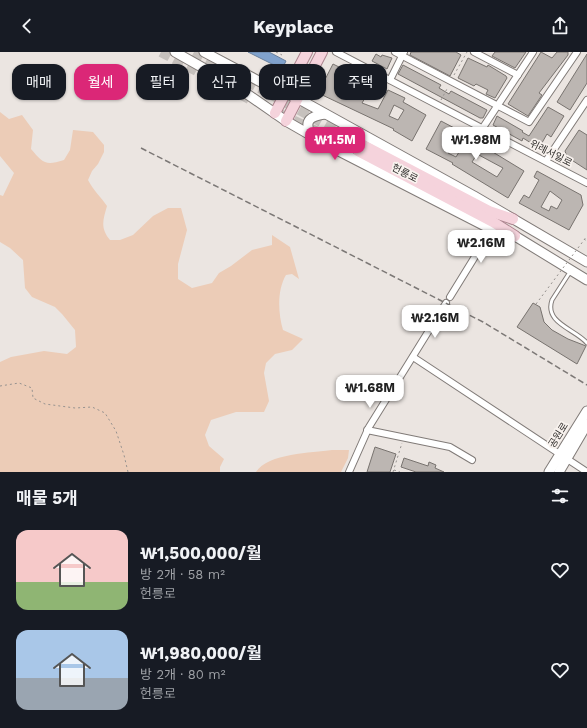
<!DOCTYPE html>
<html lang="ko">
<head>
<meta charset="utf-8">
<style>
	:root { --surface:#171b24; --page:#242831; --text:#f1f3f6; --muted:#9ea1a6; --accent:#db2777 }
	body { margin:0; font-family:"Work Sans","Noto Sans KR",sans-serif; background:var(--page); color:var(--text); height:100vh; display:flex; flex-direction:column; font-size:15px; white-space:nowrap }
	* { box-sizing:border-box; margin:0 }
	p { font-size:13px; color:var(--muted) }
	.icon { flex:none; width:22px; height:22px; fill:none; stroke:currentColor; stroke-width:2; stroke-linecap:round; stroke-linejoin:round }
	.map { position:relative; height:420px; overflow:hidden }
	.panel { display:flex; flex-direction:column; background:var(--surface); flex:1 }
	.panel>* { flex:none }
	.guide { position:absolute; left:12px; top:12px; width:563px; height:36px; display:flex; gap:8px }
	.price { position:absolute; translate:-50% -34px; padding:0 9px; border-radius:8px; background:#fff; color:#222; font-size:13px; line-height:26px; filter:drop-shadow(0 1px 2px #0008) }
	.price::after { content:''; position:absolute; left:50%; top:24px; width:12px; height:9px; margin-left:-6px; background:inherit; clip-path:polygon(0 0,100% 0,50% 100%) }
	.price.selected { background:var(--accent); color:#fff }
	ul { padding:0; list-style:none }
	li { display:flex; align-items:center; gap:12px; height:100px; padding:0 16px }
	li span { display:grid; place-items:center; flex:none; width:112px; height:80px; border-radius:12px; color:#555 }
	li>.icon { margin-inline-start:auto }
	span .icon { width:48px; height:48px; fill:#fffc; stroke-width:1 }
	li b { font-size:17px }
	h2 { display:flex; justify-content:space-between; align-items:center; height:48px; padding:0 16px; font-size:17px }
	.chip { padding:0 14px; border-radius:12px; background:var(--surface); box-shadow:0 1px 3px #0004; font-size:14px; line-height:36px }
	.chip.selected { background:var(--accent); color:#fff }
	header { display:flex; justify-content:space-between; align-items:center; height:52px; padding:0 16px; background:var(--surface); font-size:18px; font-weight:700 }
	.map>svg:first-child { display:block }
	.green { fill:#ecccb7 }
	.water { fill:#80a2cd; stroke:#69809d }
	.building { fill:#bcb6b2; stroke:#78736f; fill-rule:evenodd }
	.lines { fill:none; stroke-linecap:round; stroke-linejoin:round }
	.primary-tunnel { stroke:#c6c1bd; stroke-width:10; stroke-dasharray:10 5; stroke-linecap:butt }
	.lane-casing { stroke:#817b78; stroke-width:5 }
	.street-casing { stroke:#817b78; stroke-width:8 }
	.secondary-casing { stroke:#817b78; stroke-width:11 }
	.primary-casing { stroke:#ad8690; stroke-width:12 }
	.path { stroke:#96928f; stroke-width:1; stroke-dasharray:2 3; stroke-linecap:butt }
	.lane { stroke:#fff; stroke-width:3 }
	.street { stroke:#fff; stroke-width:6 }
	.secondary { stroke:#fff; stroke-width:9 }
	.primary { stroke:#f5d3dc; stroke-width:10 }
	.rail { stroke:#7c7876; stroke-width:1.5; stroke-dasharray:6 3; stroke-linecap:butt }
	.path-bridge { stroke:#96928f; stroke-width:1; stroke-dasharray:2 3; stroke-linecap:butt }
	.labels { text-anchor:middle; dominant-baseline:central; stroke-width:3.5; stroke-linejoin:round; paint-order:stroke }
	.street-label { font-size:10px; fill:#32302e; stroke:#f8f2ee }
</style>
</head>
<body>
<header><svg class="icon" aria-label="back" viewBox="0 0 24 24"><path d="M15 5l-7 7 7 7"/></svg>Keyplace<svg class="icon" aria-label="share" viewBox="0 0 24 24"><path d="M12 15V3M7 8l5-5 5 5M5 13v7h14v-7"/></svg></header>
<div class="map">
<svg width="587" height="420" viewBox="0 0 587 420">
	<rect width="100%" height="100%" fill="#ebe5e1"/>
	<g class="green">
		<path d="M0,60L9,67L22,63L33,78L31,97C43,111 45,114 64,108L70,98L73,78L93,80L104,93V100L98,112L92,119L88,128C93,138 101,145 107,154C103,168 100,176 110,188H120L133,183L153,164L168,156H181L187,178L178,212V227L192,236L212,231L219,221L231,214L252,198L272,193V183L290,195L299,227L292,222L286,223C277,238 278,261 283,278L303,287L292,298L275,302L266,311L264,321L269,349L264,360H236L211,368L205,383L209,394L224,407L220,415V420H0V310L11,305L44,299L67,302L76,295L75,278L62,262L55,255L32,245L25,236L23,208L10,196L0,190V143L3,144L14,121L0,104Z"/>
		<path d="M332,398H349L348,406L341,420H256C268,401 312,401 332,398Z"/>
	</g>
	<polygon class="water" points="248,0 269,0 286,9 282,17"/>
	<g class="building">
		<polygon points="411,0 456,0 461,3 450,24 410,3"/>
		<polygon points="495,0 526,0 515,16 492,4"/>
		<polygon points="541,0 552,6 557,0 568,0 568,3 539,41 542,43 528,64 508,52"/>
		<polygon points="376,2 381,5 382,3 392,6 387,17 372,9"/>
		<polygon points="587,2 587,31 570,58 557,50"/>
		<polygon points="468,6 487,15 488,13 506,24 507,26 495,46 486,42 488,38 476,32 474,34 458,26"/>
		<path d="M333,12L343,17L344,14L354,19L343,40L351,45L361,25L379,34L374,44L368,41L362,51L378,57L388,38L405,46L403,50L426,63L412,89L393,78L394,77L318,41ZM394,53L404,58L398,68L389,64Z"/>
		<polygon points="403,13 441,33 439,36 449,42 451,39 487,58 483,66 480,66 398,22"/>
		<polygon points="548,55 564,64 551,85 547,82 539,96 523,86 522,89 493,73 497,64 523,79 522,80 529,84"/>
		<path d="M441,69L460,79L448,101L456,105L464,92L469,95L473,88L524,119L508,146L452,112L453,111L426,97ZM477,102L503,116L497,125L472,110Z"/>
		<polygon points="579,78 587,83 587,118 567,105 565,99"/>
		<path d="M537,119L581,143L583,153L569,178L519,151L524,143L529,146L539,128L534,125ZM550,139L562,148L557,157L551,154L549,159L541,155Z"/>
		<polygon points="533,251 540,255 544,270 552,278 568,287 586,294 577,312 517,275"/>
		<polygon points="375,395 396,402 390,420 367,420"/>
		<polygon points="404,406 428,414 429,410 436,413 435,416 444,420 416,420 401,415"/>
	</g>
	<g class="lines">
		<g class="primary-tunnel">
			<polyline points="161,0 251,48"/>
			<polyline points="194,0 361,92"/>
			<polyline points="280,62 358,99"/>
		</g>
		<g class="lane-casing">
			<path id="lane" d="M570,220L552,248C544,271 575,277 587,291"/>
		</g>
		<g class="street-casing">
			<g id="street">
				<polyline points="336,0 587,131"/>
				<polyline points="395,0 529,70 577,0"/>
				<polyline points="474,0 518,23"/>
				<polyline points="390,28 404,0"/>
				<polyline points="482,77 533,0"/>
				<polyline points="546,109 587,48"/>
				<polyline points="450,245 492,177"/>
				<polyline points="413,305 587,420"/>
				<polyline points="367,378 450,395 472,408"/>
				<polyline points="349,420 369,375 446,251"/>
			</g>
		</g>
		<g class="secondary-casing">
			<g id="secondary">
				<polyline points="175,0 237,35 286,69 333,96 487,175 515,184 587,228"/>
				<polyline points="204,0 272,36 297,46 474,144 587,210"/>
				<path d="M311,83C303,68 311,64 325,62"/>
				<polyline points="549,420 587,359"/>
				<polyline points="559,420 587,372"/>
			</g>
		</g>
		<g class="primary-casing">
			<g id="primary">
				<polyline points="275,61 307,0"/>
				<polyline points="286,69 322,0"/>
				<polyline points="361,92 489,159 513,167"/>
				<polyline points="358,99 493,170 515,184"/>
			</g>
		</g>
		<g class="path">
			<polyline points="276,0 282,3"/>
			<polyline points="454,23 467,0"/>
			<polyline points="441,48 448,35"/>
			<polyline points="584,187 587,189"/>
			<polyline points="0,334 19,331 32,336 33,346 45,352 75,356 92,355 105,361 116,379 124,403 128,420"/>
			<polyline points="394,418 400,420"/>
			<polyline points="393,420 402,391"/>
		</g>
		<use href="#lane" class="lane"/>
		<use href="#street" class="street"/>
		<use href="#secondary" class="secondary"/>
		<use href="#primary" class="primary"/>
		<polyline class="rail" points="141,96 483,270 587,333"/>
		<polyline class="path-bridge" points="536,252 587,184"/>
	</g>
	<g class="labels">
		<g class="street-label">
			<text transform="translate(551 101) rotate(27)">위례서일로</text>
			<text transform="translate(405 121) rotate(27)">헌릉로</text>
			<text transform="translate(558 383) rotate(-58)">공원로</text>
		</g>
	</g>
</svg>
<b class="price selected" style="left:335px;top:109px">₩1.5M</b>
<b class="price" style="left:476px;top:109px">₩1.98M</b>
<b class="price" style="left:481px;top:212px">₩2.16M</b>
<b class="price" style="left:435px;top:287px">₩2.16M</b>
<b class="price" style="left:370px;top:357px">₩1.68M</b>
<div class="guide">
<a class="chip">매매</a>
<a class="chip selected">월세</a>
<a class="chip">필터</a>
<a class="chip">신규</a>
<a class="chip">아파트</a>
<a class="chip">주택</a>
</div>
</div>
<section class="panel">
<h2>매물 5개<svg class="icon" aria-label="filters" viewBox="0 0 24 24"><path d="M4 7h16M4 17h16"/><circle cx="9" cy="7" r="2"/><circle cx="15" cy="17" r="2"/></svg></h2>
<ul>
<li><span style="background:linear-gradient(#f6c9c9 65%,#8fb573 0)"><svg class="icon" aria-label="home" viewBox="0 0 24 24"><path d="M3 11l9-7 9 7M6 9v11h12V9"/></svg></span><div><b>₩1,500,000/월</b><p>방 2개 · 58 m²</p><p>헌릉로</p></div><svg class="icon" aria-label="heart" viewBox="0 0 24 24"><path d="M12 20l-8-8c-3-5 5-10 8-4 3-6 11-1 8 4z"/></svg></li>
<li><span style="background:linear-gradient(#a9c7e8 60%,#9aa5b1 0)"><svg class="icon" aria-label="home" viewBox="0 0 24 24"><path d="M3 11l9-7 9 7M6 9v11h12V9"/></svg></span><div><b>₩1,980,000/월</b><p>방 2개 · 80 m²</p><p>헌릉로</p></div><svg class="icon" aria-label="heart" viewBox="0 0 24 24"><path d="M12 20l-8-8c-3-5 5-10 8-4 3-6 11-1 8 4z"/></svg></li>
</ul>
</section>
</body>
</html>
